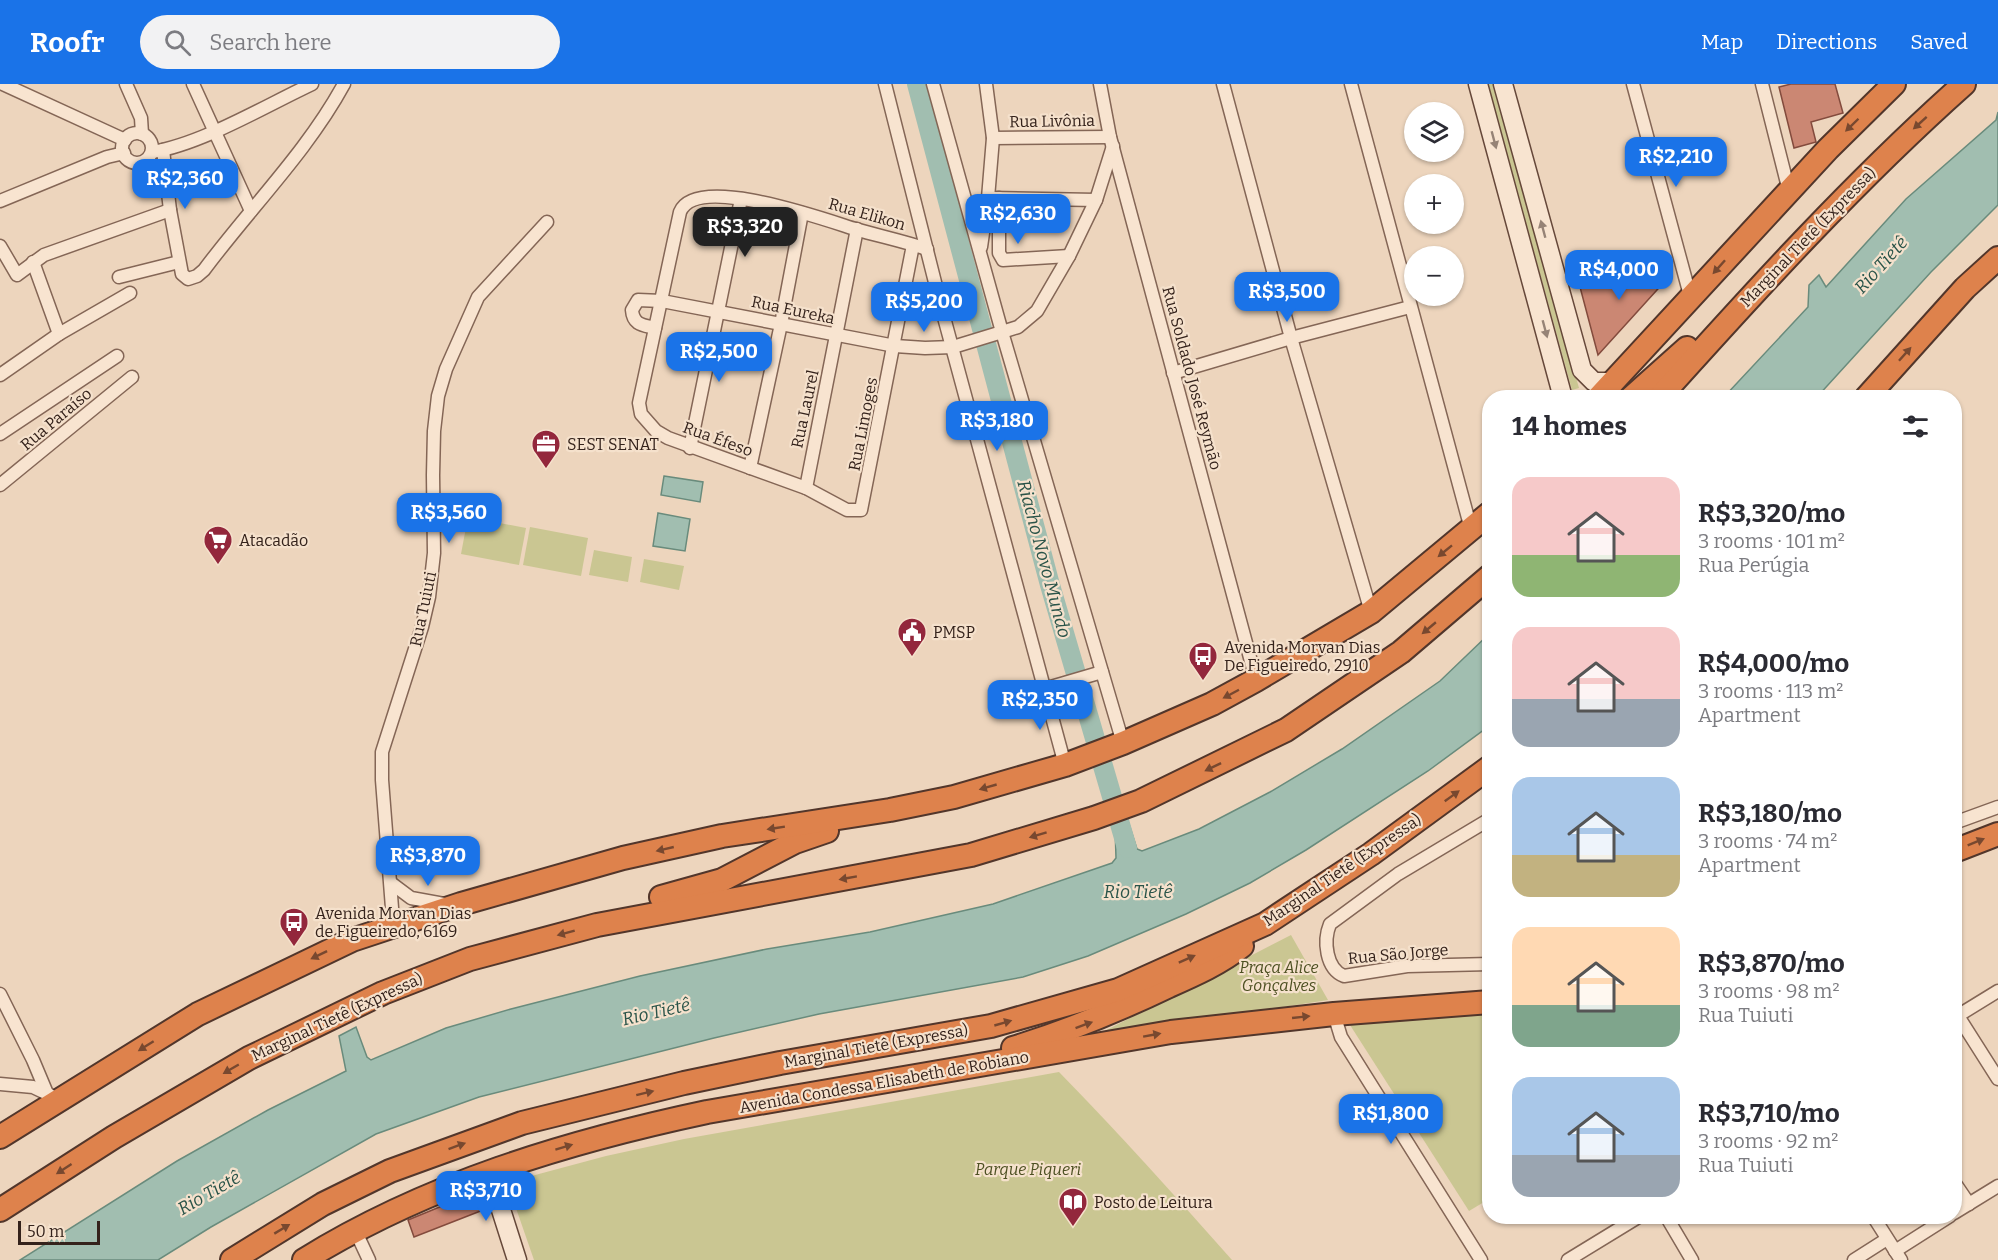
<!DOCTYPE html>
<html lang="en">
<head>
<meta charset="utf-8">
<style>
	:root { --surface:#fff; --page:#f2f2f3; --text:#2b2b33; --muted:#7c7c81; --accent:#1a73e8 }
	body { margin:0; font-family:Bitter,serif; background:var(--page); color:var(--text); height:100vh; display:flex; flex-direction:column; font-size:22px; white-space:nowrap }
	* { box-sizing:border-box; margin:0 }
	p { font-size:20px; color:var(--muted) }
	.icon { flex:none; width:33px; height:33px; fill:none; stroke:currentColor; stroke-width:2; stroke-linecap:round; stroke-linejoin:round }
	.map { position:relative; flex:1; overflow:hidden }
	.drawer { position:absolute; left:1482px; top:306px; width:480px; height:834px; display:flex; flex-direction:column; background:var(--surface); border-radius:24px; box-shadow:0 2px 4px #0004 }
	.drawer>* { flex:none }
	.buttons { position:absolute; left:1404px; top:18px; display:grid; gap:12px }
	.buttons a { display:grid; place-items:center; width:60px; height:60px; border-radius:50%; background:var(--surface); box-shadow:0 2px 4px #0004; font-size:30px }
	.scale { position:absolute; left:18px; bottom:15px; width:82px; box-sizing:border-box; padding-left:6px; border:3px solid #34221b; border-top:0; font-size:16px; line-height:21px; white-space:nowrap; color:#34221b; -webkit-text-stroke:4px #f5e1cc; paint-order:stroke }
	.price { position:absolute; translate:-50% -51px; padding:0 14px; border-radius:12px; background:var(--accent); color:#fff; font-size:20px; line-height:39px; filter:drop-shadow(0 2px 3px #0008) }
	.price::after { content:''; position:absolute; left:50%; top:36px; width:18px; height:14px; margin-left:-9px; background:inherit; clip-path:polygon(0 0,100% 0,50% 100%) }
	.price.active { background:#222; color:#fff }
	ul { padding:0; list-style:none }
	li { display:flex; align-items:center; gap:18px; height:150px; padding:0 30px }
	li span { display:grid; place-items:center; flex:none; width:168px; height:120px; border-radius:18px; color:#555 }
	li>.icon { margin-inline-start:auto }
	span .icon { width:72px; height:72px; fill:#fffc; stroke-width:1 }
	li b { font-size:26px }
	h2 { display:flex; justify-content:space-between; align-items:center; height:72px; padding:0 30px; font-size:26px }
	header { display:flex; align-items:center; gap:36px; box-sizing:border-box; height:84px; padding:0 30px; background:var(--accent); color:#fff }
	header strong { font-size:28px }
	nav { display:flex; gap:33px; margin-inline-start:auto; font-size:21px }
	.search { width:420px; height:54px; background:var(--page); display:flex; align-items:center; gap:15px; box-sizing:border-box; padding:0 21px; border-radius:33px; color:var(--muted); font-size:22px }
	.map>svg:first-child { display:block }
	.green { fill:#cac692 }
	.water { fill:#a1beb0; stroke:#698b7c; stroke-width:1.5 }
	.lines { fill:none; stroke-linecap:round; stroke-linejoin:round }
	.river { stroke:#a1beb0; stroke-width:20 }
	.building { fill:#cb8773; stroke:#834b3d; stroke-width:1.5 }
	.street-casing { stroke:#846656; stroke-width:15 }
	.secondary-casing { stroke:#66483a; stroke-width:21 }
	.highway-casing { stroke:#52362b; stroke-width:26 }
	.street { stroke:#f8e4d0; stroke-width:12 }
	.secondary { stroke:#f8e4d0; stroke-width:18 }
	.highway { stroke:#de824c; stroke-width:22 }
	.oneway { fill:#78482f }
	.oneway2 { fill:#968376 }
	.labels { text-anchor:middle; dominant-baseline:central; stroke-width:4.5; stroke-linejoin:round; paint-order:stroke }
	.street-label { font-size:16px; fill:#34221b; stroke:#f5e1cc }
	.poi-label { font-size:16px; fill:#34221b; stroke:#f5e1cc; text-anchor:start }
	.park-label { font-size:16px; font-style:italic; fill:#4d5022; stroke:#f5e1cc }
	.water-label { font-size:18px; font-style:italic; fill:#2a5449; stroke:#f5e1cc }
</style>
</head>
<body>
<header>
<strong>Roofr</strong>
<div class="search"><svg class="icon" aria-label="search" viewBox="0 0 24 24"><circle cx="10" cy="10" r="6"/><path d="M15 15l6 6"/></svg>Search here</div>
<nav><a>Map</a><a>Directions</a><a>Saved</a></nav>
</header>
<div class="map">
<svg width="1998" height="1176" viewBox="0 0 1998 1176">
	<rect width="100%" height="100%" fill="#edd5bd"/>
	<g class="green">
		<polygon points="1488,0 1494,0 1579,304 1572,306"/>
		<polygon points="468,433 526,444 519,481 461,470"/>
		<polygon points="530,443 588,454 581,492 523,481"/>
		<polygon points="594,466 632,473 628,498 589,491"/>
		<polygon points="644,475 684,482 679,506 640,498"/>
		<polygon points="1291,851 1328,916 1095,952"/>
		<polygon points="1489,927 1489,1115 1469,1127 1350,941"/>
		<path d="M1059,988C1118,1048 1175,1112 1232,1176H534L509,1104L514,1098L524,1094L606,1072L684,1055Z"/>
	</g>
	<g class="water">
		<polygon points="1998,28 1998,121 1931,188 1817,313 1724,313 1808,223 1809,201 1819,191 1826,203 1906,115 1996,36"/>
		<polygon points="664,392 703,398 700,418 661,411"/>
		<polygon points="658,429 690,435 685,467 653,462"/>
		<polygon points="1489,550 1489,642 1428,687 1306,766 1250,799 1186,830 1088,872 1023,893 819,930 714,954 479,1013 376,1050 211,1143 158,1176 20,1176 177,1077 268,1026 346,987 339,952 356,943 367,973 371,976 446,944 511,925 640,892 767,865 870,848 993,820 1112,779 1116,774 1115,742 1128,737 1137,765 1142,767 1199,745 1270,708 1342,665 1440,597"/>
	</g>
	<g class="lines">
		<polyline class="river" points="917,0 1050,501 1127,764"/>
	</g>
	<g class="building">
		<polygon points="1791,0 1835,0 1843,29 1811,38 1816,58 1794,64 1779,3"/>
		<polygon points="1648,181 1649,184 1662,181 1666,196 1598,271 1580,203 1638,187 1637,184"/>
		<polygon points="476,1108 483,1126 414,1153 408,1136"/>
	</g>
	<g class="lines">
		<g class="street-casing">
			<g id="street">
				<polyline points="3,0 125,56"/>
				<polyline points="126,0 141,34 142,50"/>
				<polyline points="193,0 251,127"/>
				<polyline points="885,0 942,226 1065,681"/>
				<polyline points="933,0 1002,248 1123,659"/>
				<polyline points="1100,0 1110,53 1256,596"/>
				<polyline points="1223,0 1291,254 1371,528"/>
				<polyline points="1351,0 1471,445"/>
				<polyline points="1633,0 1691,215"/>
				<polyline points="1762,0 1789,107"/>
				<circle cx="137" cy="64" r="15"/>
				<polyline points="993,54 1110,53"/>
				<path d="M163,66L170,126L182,190L188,195L197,192L204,186C250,124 307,68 344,0"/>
				<path d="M152,68C202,60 265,22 312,0"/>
				<polyline points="993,114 1096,116"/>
				<polyline points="999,114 999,169 1003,176 1069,172"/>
				<polyline points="0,117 107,73 124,69"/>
				<path d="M913,161L861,426H847L806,404L668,354L656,347L641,330L639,319L680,128C696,89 826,136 855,145C879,152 903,157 927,165"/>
				<polyline points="0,162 17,191 44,171 170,126"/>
				<polyline points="981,163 988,114 993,54 986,0"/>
				<polyline points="33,178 59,250"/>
				<polyline points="119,193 179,178"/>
				<path d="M655,244C643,241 633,241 632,226L638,216L662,217L895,262L925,264L953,263L1002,248L1018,243L1037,227L1069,172L1096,116L1113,62"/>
				<polyline points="1173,289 1291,254 1410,223"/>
				<polyline points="0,291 59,250 130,209"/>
				<polyline points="0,350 117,272"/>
				<polyline points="690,364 741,115"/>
				<polyline points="750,384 781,240 802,129"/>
				<polyline points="0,401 132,293"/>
				<polyline points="806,404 857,145"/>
				<polyline points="1044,605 1102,588"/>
				<path d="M1490,735L1398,790L1330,840C1323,857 1326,885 1344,892L1407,882L1490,880"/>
				<polyline points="1954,739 1998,723"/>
				<polyline points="391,799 411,814 444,820"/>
				<polyline points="380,843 390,830 392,824 382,696 382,668 422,543 429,513 434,469 433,391 434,347 438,312 446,285 478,213 547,138"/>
				<polyline points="0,910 33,976 46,1007"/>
				<polyline points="1334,930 1341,953 1481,1176"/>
				<polyline points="1958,932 1998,995"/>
				<polyline points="1954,934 1998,907"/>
				<polyline points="0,1000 33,1003 50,1011"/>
				<polyline points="1954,1098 1969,1120"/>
				<polyline points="1954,1129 1998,1102"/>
				<polyline points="1666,1132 1692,1176"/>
				<polyline points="1873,1132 1901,1176"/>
				<polyline points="355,1146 369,1176"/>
				<polyline points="1895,1167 1950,1132"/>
				<polyline points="1568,1176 1640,1132"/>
				<polyline points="1854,1176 1887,1155"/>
			</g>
		</g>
		<g class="secondary-casing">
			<g id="secondary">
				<polyline points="1478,0 1563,314"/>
				<polyline points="1503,0 1582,286 1594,298 1613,298"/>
				<polyline points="489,1088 517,1176"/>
			</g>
		</g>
		<g class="highway-casing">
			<g id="highway">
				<polyline points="1598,314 1828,65 1894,0"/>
				<polyline points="1631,314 1687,264"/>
				<path d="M1659,314C1757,205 1855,97 1964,0"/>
				<polyline points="1866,314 1965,204 1998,174"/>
				<polyline points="1954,767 1998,750"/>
				<polyline points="661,813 722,796 795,758 827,747"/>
				<path d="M1013,964C1068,947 1117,927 1169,902C1194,891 1221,879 1242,862"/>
				<polyline points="0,1053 198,930 352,856 461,820 623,774 722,752 890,726 954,713 1065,681 1123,659 1212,620 1256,596 1371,528 1490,429"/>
				<polyline points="0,1126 114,1053 249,974 383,909 470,875 597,841 971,771 1094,734 1141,717 1286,646 1401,568 1490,492"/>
				<polyline points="232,1176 323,1120 390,1087 522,1039 684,999 780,979 991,942 1118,906 1265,840 1371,770 1490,683"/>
				<path d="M304,1176C427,1100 566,1058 707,1028L1171,948L1334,930L1490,918"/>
			</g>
		</g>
		<use href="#street" class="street"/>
		<use href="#secondary" class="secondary"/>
		<use href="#highway" class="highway"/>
	</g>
	<defs><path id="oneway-solid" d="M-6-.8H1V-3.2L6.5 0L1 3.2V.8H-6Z" transform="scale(1.5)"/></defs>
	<g class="oneway">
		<use href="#oneway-solid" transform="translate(1920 39) rotate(138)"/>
		<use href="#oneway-solid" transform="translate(1852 41) rotate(136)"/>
		<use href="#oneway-solid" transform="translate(1719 183) rotate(132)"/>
		<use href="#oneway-solid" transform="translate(1905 270) rotate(-48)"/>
		<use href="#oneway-solid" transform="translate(1445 467) rotate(141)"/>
		<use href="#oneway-solid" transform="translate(1429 544) rotate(140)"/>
		<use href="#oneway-solid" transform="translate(1231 610) rotate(152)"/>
		<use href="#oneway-solid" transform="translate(1213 683) rotate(154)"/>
		<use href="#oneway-solid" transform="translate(988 703) rotate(164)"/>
		<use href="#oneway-solid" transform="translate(1452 712) rotate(-36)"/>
		<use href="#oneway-solid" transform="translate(776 744) rotate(171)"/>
		<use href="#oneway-solid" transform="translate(1038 751) rotate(163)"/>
		<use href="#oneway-solid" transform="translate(1976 758) rotate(-22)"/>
		<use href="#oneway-solid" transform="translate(665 765) rotate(167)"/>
		<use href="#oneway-solid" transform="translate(848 794) rotate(170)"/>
		<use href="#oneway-solid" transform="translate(566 849) rotate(165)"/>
		<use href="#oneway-solid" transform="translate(319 871) rotate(154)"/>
		<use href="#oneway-solid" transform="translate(1187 875) rotate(-24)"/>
		<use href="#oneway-solid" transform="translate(1301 933) rotate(-6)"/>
		<use href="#oneway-solid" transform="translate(1003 939) rotate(-16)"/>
		<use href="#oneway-solid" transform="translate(1084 941) rotate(-20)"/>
		<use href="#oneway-solid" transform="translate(1152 951) rotate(-10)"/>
		<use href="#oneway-solid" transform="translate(146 962) rotate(148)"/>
		<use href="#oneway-solid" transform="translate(231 985) rotate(150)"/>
		<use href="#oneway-solid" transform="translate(645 1009) rotate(-14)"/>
		<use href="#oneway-solid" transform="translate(457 1062) rotate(-20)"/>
		<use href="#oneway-solid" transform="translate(564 1063) rotate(-17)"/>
		<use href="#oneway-solid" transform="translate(64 1085) rotate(147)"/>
		<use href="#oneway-solid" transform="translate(282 1145) rotate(-31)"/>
	</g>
	<g class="oneway2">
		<use href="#oneway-solid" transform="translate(1494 56) rotate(75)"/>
		<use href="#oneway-solid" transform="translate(1543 145) rotate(-105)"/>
		<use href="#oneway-solid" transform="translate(1545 245) rotate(75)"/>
	</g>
	<defs>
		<g id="office-pin" transform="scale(1.5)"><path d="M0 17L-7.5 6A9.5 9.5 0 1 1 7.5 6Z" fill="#93273c" stroke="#f5e1cc"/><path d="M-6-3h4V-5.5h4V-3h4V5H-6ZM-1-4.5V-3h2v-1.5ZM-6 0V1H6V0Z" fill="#fff"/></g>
		<g id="supermarket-pin" transform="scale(1.5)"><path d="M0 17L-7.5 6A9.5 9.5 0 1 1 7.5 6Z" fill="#93273c" stroke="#f5e1cc"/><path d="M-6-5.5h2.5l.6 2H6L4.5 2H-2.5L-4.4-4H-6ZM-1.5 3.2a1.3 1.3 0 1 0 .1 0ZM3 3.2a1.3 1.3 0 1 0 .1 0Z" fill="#fff"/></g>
		<g id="civic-pin" transform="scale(1.5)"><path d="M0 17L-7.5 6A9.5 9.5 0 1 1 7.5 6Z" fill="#93273c" stroke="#f5e1cc"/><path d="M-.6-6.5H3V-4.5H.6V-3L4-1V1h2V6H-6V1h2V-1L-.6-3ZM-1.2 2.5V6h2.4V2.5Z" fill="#fff"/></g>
		<g id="bus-pin" transform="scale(1.5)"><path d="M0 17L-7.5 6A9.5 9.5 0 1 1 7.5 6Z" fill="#93273c" stroke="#f5e1cc"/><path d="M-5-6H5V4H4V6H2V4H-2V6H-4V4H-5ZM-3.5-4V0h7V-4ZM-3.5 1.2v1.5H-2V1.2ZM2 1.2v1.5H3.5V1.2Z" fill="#fff"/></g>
		<g id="library-pin" transform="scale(1.5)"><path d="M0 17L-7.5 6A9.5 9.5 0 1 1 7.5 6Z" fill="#93273c" stroke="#f5e1cc"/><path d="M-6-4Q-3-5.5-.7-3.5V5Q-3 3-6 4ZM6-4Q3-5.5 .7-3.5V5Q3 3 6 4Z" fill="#fff"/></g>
	</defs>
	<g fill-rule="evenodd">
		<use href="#office-pin" x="546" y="360"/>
		<use href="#supermarket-pin" x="218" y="456"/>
		<use href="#civic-pin" x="912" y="548"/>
		<use href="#bus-pin" x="1203" y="572"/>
		<use href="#bus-pin" x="294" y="838"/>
		<use href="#library-pin" x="1073" y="1118"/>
	</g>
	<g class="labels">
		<g class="street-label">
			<text transform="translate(1052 37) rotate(-1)">Rua Livônia</text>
			<text transform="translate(867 130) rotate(16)">Rua Elikon</text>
			<text transform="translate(1808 153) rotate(-46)">Marginal Tietê (Expressa)</text>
			<text transform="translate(793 226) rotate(12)">Rua Eureka</text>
			<text transform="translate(1192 294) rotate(75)">Rua Soldado José Reymão</text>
			<text transform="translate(805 325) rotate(-78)">Rua Laurel</text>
			<text transform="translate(56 335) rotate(-40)">Rua Paraíso</text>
			<text transform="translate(863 340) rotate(-79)">Rua Limoges</text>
			<text transform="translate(718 355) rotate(20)">Rua Éfeso</text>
			<text transform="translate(423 525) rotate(-78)">Rua Tuiuti</text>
			<text transform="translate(1342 786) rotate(-34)">Marginal Tietê (Expressa)</text>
			<text transform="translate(1398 870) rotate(-5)">Rua São Jorge</text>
			<text transform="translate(337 933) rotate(-25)">Marginal Tietê (Expressa)</text>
			<text transform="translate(876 962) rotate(-10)">Marginal Tietê (Expressa)</text>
			<text transform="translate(884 998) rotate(-10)">Avenida Condessa Elisabeth de Robiano</text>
		</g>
		<g class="poi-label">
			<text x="567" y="360">SEST SENAT</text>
			<text x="239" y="456">Atacadão</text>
			<text x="933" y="548">PMSP</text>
			<text x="1224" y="563">Avenida Morvan Dias<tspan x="1224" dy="18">De Figueiredo, 2910</tspan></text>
			<text x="315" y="829">Avenida Morvan Dias<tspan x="315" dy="18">de Figueiredo, 6169</tspan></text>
			<text x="1094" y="1118">Posto de Leitura</text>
		</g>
		<g class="park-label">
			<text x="1279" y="883">Praça Alice<tspan x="1279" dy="18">Gonçalves</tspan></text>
			<text x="1028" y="1085">Parque Piqueri</text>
		</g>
		<g class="water-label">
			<text transform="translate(1881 181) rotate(-48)">Rio Tietê</text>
			<text transform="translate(1044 475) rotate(75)">Riacho Novo Mundo</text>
			<text x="1138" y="808">Rio Tietê</text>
			<text transform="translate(656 928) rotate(-13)">Rio Tietê</text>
			<text transform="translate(209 1109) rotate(-30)">Rio Tietê</text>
		</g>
	</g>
</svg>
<div class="buttons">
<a><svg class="icon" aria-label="layers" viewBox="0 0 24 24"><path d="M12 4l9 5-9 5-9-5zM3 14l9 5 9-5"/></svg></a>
<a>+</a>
<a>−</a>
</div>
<div class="scale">50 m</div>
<b class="price" style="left:1676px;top:104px">R$2,210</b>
<b class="price" style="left:185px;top:126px">R$2,360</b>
<b class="price" style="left:1018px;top:161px">R$2,630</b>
<b class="price active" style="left:745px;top:174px">R$3,320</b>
<b class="price" style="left:1619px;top:217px">R$4,000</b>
<b class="price" style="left:1287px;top:239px">R$3,500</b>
<b class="price" style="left:924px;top:249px">R$5,200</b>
<b class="price" style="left:719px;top:299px">R$2,500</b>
<b class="price" style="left:997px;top:368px">R$3,180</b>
<b class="price" style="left:449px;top:460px">R$3,560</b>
<b class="price" style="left:1040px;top:647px">R$2,350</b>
<b class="price" style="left:428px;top:803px">R$3,870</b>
<b class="price" style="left:1391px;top:1061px">R$1,800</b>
<b class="price" style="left:486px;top:1138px">R$3,710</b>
<section class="drawer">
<h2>14 homes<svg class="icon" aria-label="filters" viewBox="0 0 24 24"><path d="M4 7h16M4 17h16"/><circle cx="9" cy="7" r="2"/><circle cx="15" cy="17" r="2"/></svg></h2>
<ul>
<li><span style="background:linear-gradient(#f6c9c9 65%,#8fb573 0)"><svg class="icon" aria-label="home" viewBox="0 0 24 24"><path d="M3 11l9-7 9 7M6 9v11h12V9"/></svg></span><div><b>R$3,320/mo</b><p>3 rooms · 101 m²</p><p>Rua Perúgia</p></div></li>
<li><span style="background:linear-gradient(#f6c9c9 60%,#9aa5b1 0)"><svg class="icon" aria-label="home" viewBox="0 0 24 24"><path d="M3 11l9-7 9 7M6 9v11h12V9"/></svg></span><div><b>R$4,000/mo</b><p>3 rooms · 113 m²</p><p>Apartment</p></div></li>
<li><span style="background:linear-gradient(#a9c7e8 65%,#c2b280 0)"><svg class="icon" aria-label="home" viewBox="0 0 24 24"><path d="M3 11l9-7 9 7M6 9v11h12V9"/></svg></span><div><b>R$3,180/mo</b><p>3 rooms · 74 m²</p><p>Apartment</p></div></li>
<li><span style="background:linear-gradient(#ffd9b3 65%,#7fa58c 0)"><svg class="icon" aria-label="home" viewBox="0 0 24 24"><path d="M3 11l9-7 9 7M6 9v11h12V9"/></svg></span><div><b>R$3,870/mo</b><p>3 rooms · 98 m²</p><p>Rua Tuiuti</p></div></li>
<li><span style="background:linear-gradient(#a9c7e8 65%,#9aa5b1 0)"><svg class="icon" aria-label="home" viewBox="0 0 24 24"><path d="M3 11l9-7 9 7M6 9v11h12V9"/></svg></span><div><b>R$3,710/mo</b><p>3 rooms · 92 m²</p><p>Rua Tuiuti</p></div></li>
</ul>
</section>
</div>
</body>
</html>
